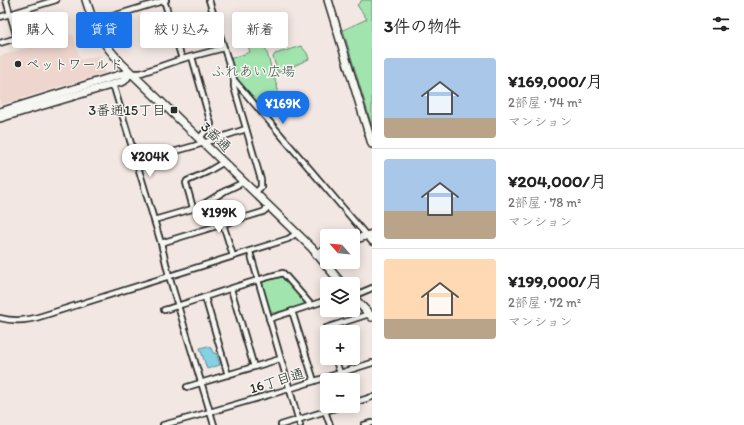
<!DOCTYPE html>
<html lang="ja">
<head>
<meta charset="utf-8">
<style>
	:root { --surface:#fff; --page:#f6f6f6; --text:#222; --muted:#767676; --line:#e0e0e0; --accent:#1a73e8 }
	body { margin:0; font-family:Itim,"Klee One",sans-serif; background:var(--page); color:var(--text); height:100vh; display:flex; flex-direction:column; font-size:15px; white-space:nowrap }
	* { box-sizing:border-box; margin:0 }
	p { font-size:13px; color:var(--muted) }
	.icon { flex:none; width:22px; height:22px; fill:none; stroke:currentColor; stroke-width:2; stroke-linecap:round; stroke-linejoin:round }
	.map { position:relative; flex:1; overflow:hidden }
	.details { display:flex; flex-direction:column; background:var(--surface); width:372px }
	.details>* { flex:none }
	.banner { position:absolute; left:12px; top:12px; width:300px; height:36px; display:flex; gap:8px }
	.needle { width:26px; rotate:297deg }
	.tools { position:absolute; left:320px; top:229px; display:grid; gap:8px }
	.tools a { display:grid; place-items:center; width:40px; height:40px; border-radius:4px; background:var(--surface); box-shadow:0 2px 10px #0003; font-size:20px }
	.price { position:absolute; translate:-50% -34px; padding:0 9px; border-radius:14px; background:#fff; color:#222; font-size:13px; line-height:26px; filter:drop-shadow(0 1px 2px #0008) }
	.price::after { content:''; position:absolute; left:50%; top:24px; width:12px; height:9px; margin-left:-6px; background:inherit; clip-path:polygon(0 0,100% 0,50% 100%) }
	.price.selected { background:var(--accent); color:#fff }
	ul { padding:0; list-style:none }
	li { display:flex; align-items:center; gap:12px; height:100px; padding:0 12px }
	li+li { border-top:1px solid var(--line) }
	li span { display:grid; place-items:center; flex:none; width:112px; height:80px; border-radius:4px; color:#555 }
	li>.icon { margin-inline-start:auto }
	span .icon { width:48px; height:48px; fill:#fffc; stroke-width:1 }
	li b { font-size:17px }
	h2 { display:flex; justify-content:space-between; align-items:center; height:48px; padding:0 12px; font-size:17px }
	.chip { padding:0 14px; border-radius:4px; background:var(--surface); box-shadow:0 2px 10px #0003; font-size:14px; line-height:36px }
	.chip.selected { background:var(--accent); color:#fff }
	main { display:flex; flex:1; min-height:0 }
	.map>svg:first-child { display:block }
	.built { fill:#eed5ce }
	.green { fill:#a2e4ae; stroke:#66886c }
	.water { fill:#84d1e4; stroke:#608f9a }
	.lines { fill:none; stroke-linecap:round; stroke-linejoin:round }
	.street-casing { stroke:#2b2b2b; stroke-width:8 }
	.secondary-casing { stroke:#2b2b2b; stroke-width:10 }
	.street { stroke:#f6f6f2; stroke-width:4.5 }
	.secondary { stroke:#f6f6f2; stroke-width:7 }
	.poi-dot { fill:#2b2b2b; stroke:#f6f6f2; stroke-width:1.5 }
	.labels { text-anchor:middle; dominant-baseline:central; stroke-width:3; stroke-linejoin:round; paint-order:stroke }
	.poi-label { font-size:14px; fill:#2b2b2b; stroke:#f6f6f2; text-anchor:start }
	.park-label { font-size:14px; fill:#49594c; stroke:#f6f6f2 }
	.street-label { font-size:14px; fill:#2b2b2b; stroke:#f6f6f2 }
</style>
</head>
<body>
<main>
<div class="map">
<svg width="372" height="425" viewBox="0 0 372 425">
	<rect width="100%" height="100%" fill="#f2e7e2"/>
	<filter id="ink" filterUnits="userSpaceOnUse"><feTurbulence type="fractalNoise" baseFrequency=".025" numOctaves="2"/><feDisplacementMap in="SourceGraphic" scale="8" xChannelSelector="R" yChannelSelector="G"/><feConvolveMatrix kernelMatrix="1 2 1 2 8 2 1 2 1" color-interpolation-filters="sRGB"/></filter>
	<g filter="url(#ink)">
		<polygon class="built" points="73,34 80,60 100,55 105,73 0,105 0,56"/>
		<g class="green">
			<polygon points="362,0 372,0 372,126 343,30 367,19 357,5"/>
			<polygon points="260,30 282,103 263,110 236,80 230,59 250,52 244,34"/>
			<polygon points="301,46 307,53 309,59 278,73 273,57 275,54"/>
			<polygon points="280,277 282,277 305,303 303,305 274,313 270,312 261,285 262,282"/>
		</g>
		<polygon class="water" points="208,346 211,348 213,353 216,353 220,365 207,369 200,348"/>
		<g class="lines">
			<g class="street-casing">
				<g id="street">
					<polyline points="6,0 17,38"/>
					<polyline points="164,0 182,59"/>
					<polyline points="209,0 234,80 372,242"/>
					<polyline points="0,17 56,0"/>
					<polyline points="93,22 166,0"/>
					<polyline points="0,43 37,32"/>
					<polyline points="192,57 211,124 199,139"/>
					<polyline points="131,73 141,73 182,59 224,48"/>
					<polyline points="234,80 234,87 261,180 261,187 255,193"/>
					<polyline points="113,84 161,243 169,276 214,425"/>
					<polyline points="137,162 194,146 246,129"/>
					<polyline points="193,208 186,183 187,181 207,172 224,162"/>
					<polyline points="154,220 199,207 225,191 244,182"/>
					<polyline points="223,224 233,256"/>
					<polyline points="161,243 263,212 269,207"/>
					<polyline points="250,252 300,425"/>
					<polyline points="231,289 254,367"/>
					<polyline points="353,296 372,288"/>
					<polyline points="205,297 228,375"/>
					<path d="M164,310C204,298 243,283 283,273L311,305"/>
					<polyline points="292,311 314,381"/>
					<path d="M0,318C15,322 27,321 42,316L288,239L297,233"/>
					<polyline points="269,319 327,300"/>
					<polyline points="328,332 326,328 369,314"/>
					<polyline points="335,358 340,373"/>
					<polyline points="187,387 280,359"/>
					<polyline points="353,403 372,397"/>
					<polyline points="325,411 330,425"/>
					<polyline points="163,425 196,416 289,389 372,363"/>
					<polyline points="281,425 342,406"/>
					<polyline points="364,425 372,423"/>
				</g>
			</g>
			<g class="secondary-casing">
				<g id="secondary">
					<path d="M86,0C90,12 93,24 100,35C105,46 113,54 121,63L312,248L342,284"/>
					<polyline points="328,0 372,144"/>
					<polyline points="0,112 119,75 130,73"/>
					<polyline points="0,118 124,81 130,73"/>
					<polyline points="353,240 372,234"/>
					<polyline points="316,255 327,248"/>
					<polyline points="353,297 372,317"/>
				</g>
			</g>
			<use href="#street" class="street"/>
			<use href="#secondary" class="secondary"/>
		</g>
	</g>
	<g class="poi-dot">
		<circle cx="18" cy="64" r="4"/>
		<rect x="170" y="106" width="8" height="8" rx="2"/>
	</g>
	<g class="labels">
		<g class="poi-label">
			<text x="26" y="64">ペットワールド</text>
			<text x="166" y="110" text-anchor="end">3番通15丁目</text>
		</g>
		<g class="park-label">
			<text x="253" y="71">ふれあい広場</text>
		</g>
		<g class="street-label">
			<text transform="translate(216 137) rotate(44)">3番通</text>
			<text transform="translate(277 381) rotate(-17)">16丁目通</text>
		</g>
	</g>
</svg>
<div class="tools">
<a><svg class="needle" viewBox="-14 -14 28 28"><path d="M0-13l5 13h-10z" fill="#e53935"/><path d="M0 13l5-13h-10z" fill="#767676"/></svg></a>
<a><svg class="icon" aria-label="layers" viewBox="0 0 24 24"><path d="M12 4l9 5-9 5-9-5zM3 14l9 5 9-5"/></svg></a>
<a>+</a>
<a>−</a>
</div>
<b class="price selected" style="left:283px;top:125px">¥169K</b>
<b class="price" style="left:150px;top:178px">¥204K</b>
<b class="price" style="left:219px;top:234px">¥199K</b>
<div class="banner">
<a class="chip">購入</a>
<a class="chip selected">賃貸</a>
<a class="chip">絞り込み</a>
<a class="chip">新着</a>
</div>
</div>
<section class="details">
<h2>3件の物件<svg class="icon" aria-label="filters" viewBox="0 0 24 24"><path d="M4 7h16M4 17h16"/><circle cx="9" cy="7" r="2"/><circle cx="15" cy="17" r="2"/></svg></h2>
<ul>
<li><span style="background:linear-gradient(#a9c7e8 75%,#b9a48a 0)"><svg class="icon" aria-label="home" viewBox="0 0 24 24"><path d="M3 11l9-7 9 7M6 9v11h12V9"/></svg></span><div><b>¥169,000/月</b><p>2部屋 · 74 m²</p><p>マンション</p></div></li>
<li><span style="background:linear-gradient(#a9c7e8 65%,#b9a48a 0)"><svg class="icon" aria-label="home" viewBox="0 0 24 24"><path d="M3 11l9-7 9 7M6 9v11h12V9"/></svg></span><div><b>¥204,000/月</b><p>2部屋 · 78 m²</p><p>マンション</p></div></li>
<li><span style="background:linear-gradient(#ffd9b3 75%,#b9a48a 0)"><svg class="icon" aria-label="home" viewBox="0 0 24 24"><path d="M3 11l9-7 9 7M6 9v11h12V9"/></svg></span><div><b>¥199,000/月</b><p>2部屋 · 72 m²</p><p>マンション</p></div></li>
</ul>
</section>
</main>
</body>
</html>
